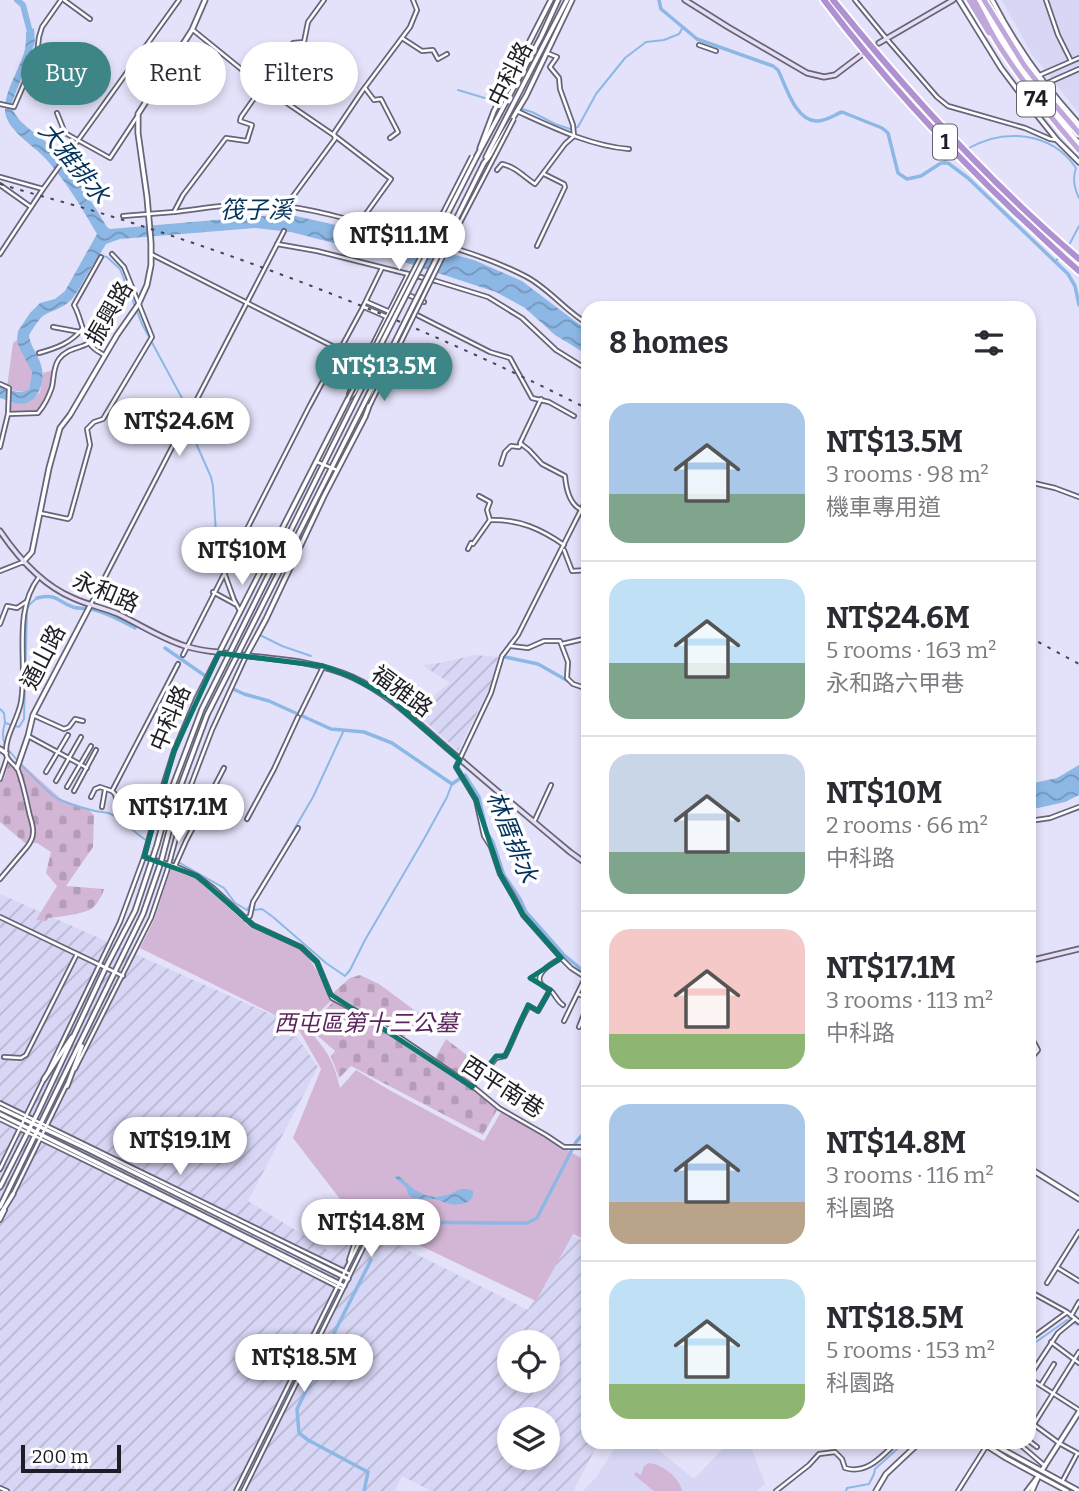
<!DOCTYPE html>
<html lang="en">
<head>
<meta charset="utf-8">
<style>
	:root { --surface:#fff; --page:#f2f2f3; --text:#2b2b33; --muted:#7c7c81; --line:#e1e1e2; --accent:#3d8586 }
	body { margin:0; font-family:Bitter,"Noto Sans TC",serif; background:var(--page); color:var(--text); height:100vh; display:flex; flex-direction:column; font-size:26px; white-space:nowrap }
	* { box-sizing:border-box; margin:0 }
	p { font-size:23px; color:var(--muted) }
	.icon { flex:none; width:38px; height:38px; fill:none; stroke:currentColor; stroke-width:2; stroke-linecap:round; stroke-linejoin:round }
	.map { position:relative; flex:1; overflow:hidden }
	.drawer { position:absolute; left:581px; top:301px; width:455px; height:1148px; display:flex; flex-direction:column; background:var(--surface); border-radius:21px; box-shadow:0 4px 10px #0003 }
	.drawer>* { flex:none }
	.top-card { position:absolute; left:21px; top:42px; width:455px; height:63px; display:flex; gap:14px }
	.controls { position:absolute; left:497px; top:1330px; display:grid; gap:14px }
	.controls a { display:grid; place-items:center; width:63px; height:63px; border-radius:50%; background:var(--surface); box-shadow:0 4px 10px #0003; font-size:35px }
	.scale { position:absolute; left:21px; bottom:18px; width:100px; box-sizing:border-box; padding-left:7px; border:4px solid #1e1d26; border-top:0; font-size:19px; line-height:24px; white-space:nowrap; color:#1e1d26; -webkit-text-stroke:5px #fff; paint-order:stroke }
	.price { position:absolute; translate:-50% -60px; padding:0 16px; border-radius:24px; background:#fff; color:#222; font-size:23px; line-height:46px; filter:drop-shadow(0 2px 4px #0008) }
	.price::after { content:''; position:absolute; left:50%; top:42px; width:21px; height:16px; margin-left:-10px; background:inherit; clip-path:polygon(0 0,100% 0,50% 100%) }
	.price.selected { background:var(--accent); color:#fff }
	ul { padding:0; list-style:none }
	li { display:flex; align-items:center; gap:21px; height:175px; padding:0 28px }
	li+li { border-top:2px solid var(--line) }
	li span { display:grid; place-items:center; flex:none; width:196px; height:140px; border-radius:21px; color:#555 }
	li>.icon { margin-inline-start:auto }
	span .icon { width:84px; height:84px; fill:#fffc; stroke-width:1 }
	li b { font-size:30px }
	h2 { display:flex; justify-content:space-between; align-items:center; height:84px; padding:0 28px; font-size:30px }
	.pill { padding:0 24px; border-radius:32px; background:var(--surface); box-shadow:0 4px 10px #0003; font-size:24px; line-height:63px }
	.pill.selected { background:var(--accent); color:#fff }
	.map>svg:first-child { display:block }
	.built { fill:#d7d6f5 }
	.industrial { fill:url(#industrial-furrows); fill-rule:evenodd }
	.green { fill:#d3b6d5 }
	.cemetery { fill:url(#cemetery-stones) }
	.water { fill:url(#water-waves) }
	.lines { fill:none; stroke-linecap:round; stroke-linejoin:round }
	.stream { stroke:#8db8e6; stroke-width:2 }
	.canal { stroke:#8db8e6; stroke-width:3.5 }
	.river { stroke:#8db8e6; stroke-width:6 }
	.minor-casing { stroke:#66657a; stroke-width:6 }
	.tertiary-casing { stroke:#66657a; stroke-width:7 }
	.secondary-casing { stroke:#66657a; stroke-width:7 }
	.trunk-casing { stroke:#fff; stroke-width:9 }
	.motorway-casing { stroke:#fff; stroke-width:10 }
	.minor { stroke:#fff; stroke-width:2.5 }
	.tertiary { stroke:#fff; stroke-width:3.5 }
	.secondary { stroke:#e7def2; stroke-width:3.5 }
	.trunk { stroke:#bfa7db; stroke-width:5 }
	.motorway { stroke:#af91d2; stroke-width:6 }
	.rail { stroke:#464551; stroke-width:2; stroke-dasharray:3.5 7; stroke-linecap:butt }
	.minor-bridge-casing { stroke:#66657a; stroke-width:6; stroke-linecap:butt }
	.tertiary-bridge-casing { stroke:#66657a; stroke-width:7; stroke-linecap:butt }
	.minor-bridge { stroke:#fff; stroke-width:2.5 }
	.tertiary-bridge { stroke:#fff; stroke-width:3.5 }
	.marked { fill:none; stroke:#0f766e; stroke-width:5; stroke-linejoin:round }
	.labels { text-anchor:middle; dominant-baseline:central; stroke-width:7; stroke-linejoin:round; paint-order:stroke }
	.shield { fill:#fff; stroke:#626167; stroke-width:2 }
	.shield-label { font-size:21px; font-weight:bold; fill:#1e1d26 }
	.street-label { font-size:23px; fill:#1e1d26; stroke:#fff }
	.park-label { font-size:23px; font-style:italic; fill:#59245e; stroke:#fff }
	.water-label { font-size:24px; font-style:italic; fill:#02325d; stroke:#fff }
</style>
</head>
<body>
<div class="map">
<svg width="1079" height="1491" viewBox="0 0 1079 1491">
	<defs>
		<pattern id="industrial-furrows" width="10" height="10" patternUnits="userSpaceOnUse" patternTransform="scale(1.75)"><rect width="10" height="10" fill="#d7d6f5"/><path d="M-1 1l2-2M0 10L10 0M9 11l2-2" fill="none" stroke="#b8b7d2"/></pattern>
		<pattern id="cemetery-stones" width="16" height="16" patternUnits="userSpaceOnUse" patternTransform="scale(1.75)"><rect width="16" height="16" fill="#d3b6d5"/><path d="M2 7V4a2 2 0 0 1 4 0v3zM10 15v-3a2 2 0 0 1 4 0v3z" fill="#b59cb7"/></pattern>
		<pattern id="water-waves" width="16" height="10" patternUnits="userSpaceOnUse" patternTransform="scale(1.75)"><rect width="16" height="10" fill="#8db8e6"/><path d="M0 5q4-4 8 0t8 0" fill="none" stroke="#7395ba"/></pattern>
	</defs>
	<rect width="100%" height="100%" fill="#e3e2fa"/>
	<g class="built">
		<polygon points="1002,0 1079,0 1079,113 1031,53"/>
		<polygon points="729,1442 746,1442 750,1445 765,1484 756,1491 583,1491 597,1476 614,1449 655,1447 694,1479"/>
	</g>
	<g class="industrial">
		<polygon points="474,655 498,657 489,689 458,751 414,711 450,683 422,665 441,663"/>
		<path d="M0,894L286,1021L318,1067L248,1201L331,1252L356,1217L410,1251L528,1310L572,1235L588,1244V1442H599L573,1491H431L402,1476L395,1491H0ZM509,1342H548V1381H509ZM509,1419H548V1458H509Z"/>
	</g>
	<g class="green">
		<path d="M17,340L32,372L29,389L36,396L40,392L43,373L54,370C52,385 49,401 37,412L8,413L10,402L23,404L34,397L27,391H14L7,387L13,343Z"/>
		<path d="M171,869L196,878L250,927L301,950L309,958L318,973L331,1001L309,1022L307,1028C327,1051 333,1058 340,1088L356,1070L391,1091L484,1141L501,1112L588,1162V1241L573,1234L536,1301L350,1212L293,1138L321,1069L300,1032L271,1013L140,948L154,920Z"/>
		<path d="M649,1463C662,1464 680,1478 682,1491H654L634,1475L636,1472L641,1475L644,1466Z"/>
	</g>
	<g class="cemetery">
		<path d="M22,764L61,799L89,810L94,815L93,847L66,886L104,889C102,896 97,905 91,909C83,914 58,917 48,918L46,921L36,920L57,886L46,873L51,852L37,843H25L0,822V782L4,779L8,765Z"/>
		<polygon points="360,975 379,984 421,1015 402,1040 488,1100 497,1110 483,1135 351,1066 339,1078 331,1056 335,1051 311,1030 309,1026 333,1002 333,993 350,978"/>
		<polygon points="446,1039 468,1056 485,1066 474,1084 435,1058"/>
	</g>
	<g class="water">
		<path d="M34,28L35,42L11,105C16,123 36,132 49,145C72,169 90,199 107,227L110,229L275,215L296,216L380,235L474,260L522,281L588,331V355L555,335L525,308L496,292L392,258L291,232L255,228L120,239L106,244L100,254L101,256C88,267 83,286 72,299C62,310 53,309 43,316C37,321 33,329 29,335C30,346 38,354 41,365C46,380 39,403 21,404C14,404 7,400 0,398V386C10,390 19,395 29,389L32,372L19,347L17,340L18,331L30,313L40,303L55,299L65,291L97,234C82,208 66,181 45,158C33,145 5,129 5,110C5,88 20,70 25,49C26,43 26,38 26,32Z"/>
		<polygon points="1079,765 1079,795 1065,802 1029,810 1029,784 1057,778"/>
		<path d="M398,1175C414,1191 428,1203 452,1193C460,1189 463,1187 473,1191C475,1203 459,1206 449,1204C444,1203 439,1199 434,1199C427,1198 417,1200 411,1197C407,1195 408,1192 406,1188C403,1183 398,1182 395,1177Z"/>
	</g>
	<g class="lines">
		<g class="stream">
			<polyline points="458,90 532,112 555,124 570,129 578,127 596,94 625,58 646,42 664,40 679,34 683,27"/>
			<path d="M967,149C1003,128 1051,131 1076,168C1072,179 1074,188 1079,198"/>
			<polyline points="941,163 962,151"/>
			<polyline points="1068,247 1079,226"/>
			<polyline points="101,256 107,257 120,269 142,324 183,400 186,417"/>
			<polyline points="1055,262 1060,256"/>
			<polyline points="187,423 211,477 213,486 216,534 227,578"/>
			<polyline points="233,593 240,607"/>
			<polyline points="260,635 282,646 311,656"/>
			<polyline points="0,709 4,713 5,723 19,727 24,719 27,610 29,605 37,598"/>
			<path d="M5,723C3,729 2,738 5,744C9,754 49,794 58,799C69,804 83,808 95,811C100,812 106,812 111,814C125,820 134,833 146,840"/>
			<polyline points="172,859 176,861"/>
			<polyline points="180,863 224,888 235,903 247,910"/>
			<polyline points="260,888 313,797 344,730"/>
			<polyline points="247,910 252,902"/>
			<polyline points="253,910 262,909 273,917 326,963 345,976 350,970 365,940 424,839 447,797 452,784"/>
			<polyline points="1029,1347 1067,1320 1079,1325"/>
			<polyline points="846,1491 847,1488 869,1484 874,1474 875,1469 905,1442"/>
		</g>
		<g class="canal">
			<path d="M659,0L661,9L697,39L773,66L778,70C786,86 795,120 816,121C825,122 834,115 842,112L882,128L888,133L898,173L907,179L921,176L941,163H948L968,178L1068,274L1075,286L1079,305"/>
			<path d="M37,598C59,593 57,602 73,607C80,609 88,608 95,610C110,614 122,621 135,628"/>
			<polyline points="165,648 204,675"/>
			<polyline points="505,657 538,664 568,681"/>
			<polyline points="574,685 588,691"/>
			<polyline points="233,689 244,694 269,701 331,729 364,732 392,743 452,784 465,775 479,797 487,833 493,842 504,875 520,899 526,912 564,955 588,975"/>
			<polyline points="389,1229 394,1222 504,1223 527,1223 537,1218 576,1142 588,1129"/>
			<polyline points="334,1333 371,1260"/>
			<polyline points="327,1348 297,1409 299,1433 308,1440 368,1472 364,1491"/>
		</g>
		<polyline class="river" points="17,0 23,5 31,36"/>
		<g class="minor-casing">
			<g id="minor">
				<polyline points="64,0 90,19"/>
				<polyline points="855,0 886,38 937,97 948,106 1025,128 1050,139 1057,140"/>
				<polyline points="1046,0 1058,35 1071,61"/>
				<polyline points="193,30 262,86 335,136 391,179 360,222"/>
				<polyline points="402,38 422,51 433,50 438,59 447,54"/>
				<polyline points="699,45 716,51"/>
				<polyline points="1040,75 1079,58"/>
				<polyline points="25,81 44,81 47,99 61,98"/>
				<polyline points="1045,84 1079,69"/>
				<polyline points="365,88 374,100 381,99 398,132 390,138"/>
				<polyline points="0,104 14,107 37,54 39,37 42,27 61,0"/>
				<path d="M519,112C554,128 591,146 629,149"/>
				<polyline points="57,113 65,133 110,158 137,117"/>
				<path d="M497,170L502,164C516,167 524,177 535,184L565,144L574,136L573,125L560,89L559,78L550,67L557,57L547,53"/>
				<polyline points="0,177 43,189"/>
				<polyline points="0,185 31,207"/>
				<polyline points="285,209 288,203 335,139 334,133 363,90 410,27 417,10 413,0"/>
				<path d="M174,212C201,209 230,203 258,204C303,205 346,219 389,230C435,242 482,254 525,276C549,288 565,311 588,324"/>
				<polyline points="123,216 174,212 183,195 226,138 247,141 252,125 240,121 241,117 293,43 304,42 308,22 324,0"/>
				<polyline points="277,244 317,251 436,281 488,297 522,318 556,350 588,370"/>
				<polyline points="537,246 565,187 564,184 544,174"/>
				<polyline points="0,254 43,189 179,0"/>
				<polyline points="151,254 340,350"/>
				<path d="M101,257L74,305C81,317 82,333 90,344C93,349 99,352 104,355"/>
				<polyline points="402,292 424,302"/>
				<polyline points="367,302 390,312"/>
				<polyline points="364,307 387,317"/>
				<polyline points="417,315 490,352 510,358 532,398 549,402 574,416"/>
				<polyline points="53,327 80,332"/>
				<path d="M39,353C57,348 71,343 83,328"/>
				<polyline points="0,384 9,388 8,414 0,447"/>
				<polyline points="349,394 352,386 408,274"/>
				<path d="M541,399L520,443L529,450L542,464L565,476C566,488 569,503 580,509"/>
				<path d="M8,414L38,413C44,406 49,396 52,387C54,378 53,367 59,359C67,348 79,349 89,343"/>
				<polyline points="317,462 337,470"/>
				<polyline points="501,464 505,452 511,446 519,447 521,444"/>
				<polyline points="1029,482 1055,488 1079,497"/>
				<path d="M479,496L490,502L487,510L490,520C519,519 541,529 564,545"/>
				<polyline points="588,496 518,635 502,656 491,693 456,767 476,800 484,836 491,847 500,874 515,899 523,915 561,958 571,968 588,979"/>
				<polyline points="40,513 68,519 70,517 90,445 87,429 94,422 103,419 152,337 124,267 112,254"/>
				<polyline points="468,549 471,543 473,544 490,520"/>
				<polyline points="564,550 572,571 588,570"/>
				<polyline points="0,571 23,562"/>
				<polyline points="224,572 234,600 240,611"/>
				<polyline points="213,592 235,604"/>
				<polyline points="91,604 284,231"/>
				<polyline points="0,624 7,606 17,608 26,602"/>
				<polyline points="562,644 588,638"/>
				<polyline points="511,646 528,648 544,641 560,641 568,662 567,678 573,684 588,689"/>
				<polyline points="183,655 309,407 362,309 382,268"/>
				<polyline points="300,714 323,667"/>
				<polyline points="33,715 64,729 69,727 75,719 83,721"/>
				<polyline points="28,736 87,768"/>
				<polyline points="46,772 68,735"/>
				<polyline points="0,779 7,758"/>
				<polyline points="56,781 81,737"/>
				<polyline points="67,787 91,746"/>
				<polyline points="74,791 96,750"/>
				<polyline points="91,797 95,789 100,787 112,791"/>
				<polyline points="102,807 105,790"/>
				<polyline points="133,816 134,814 116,798 115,794 112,791 178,664"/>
				<polyline points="247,819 274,769 298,717"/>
				<polyline points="1029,821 1050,818 1079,807"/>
				<polyline points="534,822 551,785"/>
				<polyline points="144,857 175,866 197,876 213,888 253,925 301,947 317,962 332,998 380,1024 476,1089 499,1108 546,1135 564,1147 588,1147"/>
				<polyline points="175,866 186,841 224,768"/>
				<path d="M0,879L27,847C30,843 33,838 33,833C34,826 30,818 29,812C26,798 23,783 18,770C15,764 6,761 6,753C5,736 18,719 21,702C28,661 12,612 39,577"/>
				<polyline points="0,917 123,976"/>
				<polyline points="246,919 250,916 253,902 298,828"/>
				<path d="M561,958C555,962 536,971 540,982C542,987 550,989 553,993C557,998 558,1002 563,1005"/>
				<polyline points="578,994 588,998"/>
				<polyline points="564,1021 585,978"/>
				<polyline points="579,1027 588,1004"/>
				<polyline points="1029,1033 1038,1050 1029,1061"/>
				<polyline points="4,1057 21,1058 26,1055 77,954"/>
				<polyline points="75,1069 151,918 167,871 189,790 212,730 246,656"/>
				<polyline points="49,1070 120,922 144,857 163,786 174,751 197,697 219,653"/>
				<polyline points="1029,1075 1033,1080 1029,1087"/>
				<path d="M472,1087L484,1068L487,1069L496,1058L505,1056C514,1039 519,1022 529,1006L538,1011L550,990"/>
				<polyline points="0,1103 350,1274"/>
				<polyline points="0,1119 197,1215 342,1289"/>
				<polyline points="0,1169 44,1079"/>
				<polyline points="13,1194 67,1084"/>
				<polyline points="0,1220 5,1210"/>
				<polyline points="375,1228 388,1235 391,1241"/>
				<polyline points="349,1260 362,1221 369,1225"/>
				<polyline points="1058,1268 1079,1281"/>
				<polyline points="1047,1283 1079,1232"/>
				<polyline points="1029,1291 1067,1312 1079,1322"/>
				<polyline points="1071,1316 1079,1302"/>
				<polyline points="1029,1340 1066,1313"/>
				<polyline points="1051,1342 1079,1363"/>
				<polyline points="1029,1377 1058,1333 1075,1319"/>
				<polyline points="1029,1378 1079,1410"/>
				<polyline points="1041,1385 1054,1364"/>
				<polyline points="1029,1421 1059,1443 1079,1454"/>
				<polyline points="1029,1432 1079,1352"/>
				<polyline points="1029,1441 1037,1447"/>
				<polyline points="1017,1442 1045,1466"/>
				<polyline points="1062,1482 1077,1454"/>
				<polyline points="0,1488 7,1491"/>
				<polyline points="236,1491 368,1225"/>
				<polyline points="243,1491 373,1228"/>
				<path d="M776,1491L809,1465L819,1454L835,1452L842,1459L845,1468C867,1475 882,1456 897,1442"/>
				<polyline points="958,1491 989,1442"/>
			</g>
		</g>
		<g class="tertiary-casing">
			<g id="tertiary">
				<polyline points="959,0 1001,68 1025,100 1057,140 1079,162"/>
				<path d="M978,0C1006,51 1041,99 1079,143"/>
				<path d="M992,0C1015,45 1045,87 1079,124"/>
				<polyline points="988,14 1018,61"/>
				<polyline points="1022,67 1071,130"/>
				<polyline points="480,148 494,111 551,0"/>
				<polyline points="477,156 541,37 558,0"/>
				<polyline points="486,157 567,0"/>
				<polyline points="484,163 492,153 526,96 572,0"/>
				<polyline points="23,562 32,552 49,468 60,428 70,415 117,335 138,305 147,285 151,265 151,243 147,197 138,133 138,114 192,30 205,0"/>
				<polyline points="219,653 348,399 354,393 368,368"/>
				<polyline points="246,656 266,619 324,496 365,417 380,376"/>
				<polyline points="0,749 6,753"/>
				<polyline points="17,768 28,736 33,715 91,604"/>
				<polyline points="44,1079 72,1037"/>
				<polyline points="67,1086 82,1046"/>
				<polyline points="0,1108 87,1149 348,1279"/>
				<polyline points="0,1114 344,1286"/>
				<polyline points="1029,1168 1079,1199"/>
				<polyline points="0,1187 38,1112 106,967 135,911 157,845 174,783 202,709 367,377 373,360"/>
				<polyline points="0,1207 143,914 161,862 181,785 207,715 384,364"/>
				<polyline points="0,1215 13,1194"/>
				<polyline points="981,1442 1006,1458 1067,1491"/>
				<polyline points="989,1442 1079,1491"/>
				<polyline points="1042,1470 1079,1412"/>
				<polyline points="876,1491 886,1474 920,1442"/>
				<polyline points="1027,1491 1037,1478"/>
				<polyline points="1032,1491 1038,1477"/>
			</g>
		</g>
		<g class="secondary-casing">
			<g id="secondary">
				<polyline points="685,0 728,27 807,73 824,77 835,75 864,53"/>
				<polyline points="879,43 953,0"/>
				<path d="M0,531C19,559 42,585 73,598C88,605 104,608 118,614C141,625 162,639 185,646C195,649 206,651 217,652C261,659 310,658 352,677C394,696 425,731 461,760C497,791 534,822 570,852L588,865"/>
				<polyline points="1029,961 1079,949"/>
			</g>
		</g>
		<g class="trunk-casing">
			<g id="trunk">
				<polyline points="969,0 989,33"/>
				<path d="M974,0C983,15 990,32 1000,47C1024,84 1050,117 1079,150"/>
				<polyline points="984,0 1024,65 1055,105 1079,133"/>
			</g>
		</g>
		<g class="motorway-casing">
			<g id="motorway">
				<path d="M824,0C882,77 946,146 1016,213C1037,232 1057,252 1079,271"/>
				<path d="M833,0C908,93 989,182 1079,259"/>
			</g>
		</g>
		<use href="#minor" class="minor"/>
		<use href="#tertiary" class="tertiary"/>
		<use href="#secondary" class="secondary"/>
		<use href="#trunk" class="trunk"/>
		<use href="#motorway" class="motorway"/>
		<g class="rail">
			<path d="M0,184C36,195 72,204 107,215C272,266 434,331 588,409"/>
			<polyline points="1029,637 1079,664"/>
		</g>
		<g class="minor-bridge-casing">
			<g id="minor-bridge">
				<polyline points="348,399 472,156"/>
				<polyline points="370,405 450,242 514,119"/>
			</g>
		</g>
		<g class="tertiary-bridge-casing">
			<g id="tertiary-bridge">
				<polyline points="373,360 477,156"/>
				<polyline points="384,364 484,163"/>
			</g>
		</g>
		<use href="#minor-bridge" class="minor-bridge"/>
		<use href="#tertiary-bridge" class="tertiary-bridge"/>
	</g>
	<path class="marked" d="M219,653L323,666L352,677L388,697L460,760L456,767L476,800L500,874L523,915L561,958L530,978L550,990L538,1011L528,1005L505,1056H496L472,1087L330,994L317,962L301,947L253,925L197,876L144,857L174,751Z"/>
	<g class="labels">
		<g class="shield">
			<rect x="1017" y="81.5" width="38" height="35" rx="5"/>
			<rect x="933" y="124.5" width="24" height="35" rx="5"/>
		</g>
		<g class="shield-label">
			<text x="1036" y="99">74</text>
			<text x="945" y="142">1</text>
		</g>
		<g class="street-label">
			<text transform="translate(510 74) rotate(-63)">中科路</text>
			<text transform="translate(109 313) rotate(-60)">振興路</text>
			<text transform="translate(106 592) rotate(23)">永和路</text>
			<text transform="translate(43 657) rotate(-63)">通山路</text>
			<text transform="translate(402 691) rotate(36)">福雅路</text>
			<text transform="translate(170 718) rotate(-67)">中科路</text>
			<text transform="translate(503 1087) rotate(33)">西平南巷</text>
		</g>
		<g class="park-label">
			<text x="366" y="1023">西屯區第十三公墓</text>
		</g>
		<g class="water-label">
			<text transform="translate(74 163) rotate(51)">大雅排水</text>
			<text x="256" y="210">筏子溪</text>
			<text transform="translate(512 837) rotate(68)">林厝排水</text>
		</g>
	</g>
</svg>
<div class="controls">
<a><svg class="icon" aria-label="locate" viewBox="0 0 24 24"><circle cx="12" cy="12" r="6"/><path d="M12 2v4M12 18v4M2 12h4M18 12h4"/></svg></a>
<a><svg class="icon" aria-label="layers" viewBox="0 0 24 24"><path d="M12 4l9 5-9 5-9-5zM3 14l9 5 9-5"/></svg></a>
</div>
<div class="scale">200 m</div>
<b class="price" style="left:399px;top:272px">NT$11.1M</b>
<b class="price selected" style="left:384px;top:403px">NT$13.5M</b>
<b class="price" style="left:179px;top:458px">NT$24.6M</b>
<b class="price" style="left:242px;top:587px">NT$10M</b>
<b class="price" style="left:178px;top:844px">NT$17.1M</b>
<b class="price" style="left:180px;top:1177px">NT$19.1M</b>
<b class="price" style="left:371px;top:1259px">NT$14.8M</b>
<b class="price" style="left:304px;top:1394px">NT$18.5M</b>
<div class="top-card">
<a class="pill selected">Buy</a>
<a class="pill">Rent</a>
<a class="pill">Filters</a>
</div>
<section class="drawer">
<h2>8 homes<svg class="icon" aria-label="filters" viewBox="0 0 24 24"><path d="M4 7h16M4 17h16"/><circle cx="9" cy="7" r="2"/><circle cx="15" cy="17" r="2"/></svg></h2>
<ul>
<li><span style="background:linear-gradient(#a9c7e8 65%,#7fa58c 0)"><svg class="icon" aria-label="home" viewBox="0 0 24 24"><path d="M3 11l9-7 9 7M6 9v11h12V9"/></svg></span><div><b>NT$13.5M</b><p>3 rooms · 98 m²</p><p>機車專用道</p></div></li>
<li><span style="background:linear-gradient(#bfe0f5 60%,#7fa58c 0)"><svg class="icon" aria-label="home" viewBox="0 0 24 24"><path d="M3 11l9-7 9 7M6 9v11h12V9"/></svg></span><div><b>NT$24.6M</b><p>5 rooms · 163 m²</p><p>永和路六甲巷</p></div></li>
<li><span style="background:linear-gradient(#c9d6e8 70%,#7fa58c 0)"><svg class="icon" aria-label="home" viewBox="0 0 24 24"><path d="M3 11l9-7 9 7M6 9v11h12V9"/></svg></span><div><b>NT$10M</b><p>2 rooms · 66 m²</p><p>中科路</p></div></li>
<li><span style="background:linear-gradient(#f6c9c9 75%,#8fb573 0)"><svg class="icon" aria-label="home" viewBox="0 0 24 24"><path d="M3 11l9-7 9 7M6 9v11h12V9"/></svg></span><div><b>NT$17.1M</b><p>3 rooms · 113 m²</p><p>中科路</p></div></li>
<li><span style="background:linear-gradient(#a9c7e8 70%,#b9a48a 0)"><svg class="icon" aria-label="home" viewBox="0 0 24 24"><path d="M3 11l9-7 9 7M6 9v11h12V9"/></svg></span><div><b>NT$14.8M</b><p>3 rooms · 116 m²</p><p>科園路</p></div></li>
<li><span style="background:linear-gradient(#bfe0f5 75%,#8fb573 0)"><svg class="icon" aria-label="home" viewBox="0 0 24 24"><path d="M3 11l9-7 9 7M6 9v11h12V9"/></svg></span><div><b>NT$18.5M</b><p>5 rooms · 153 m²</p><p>科園路</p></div></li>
</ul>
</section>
</div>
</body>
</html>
